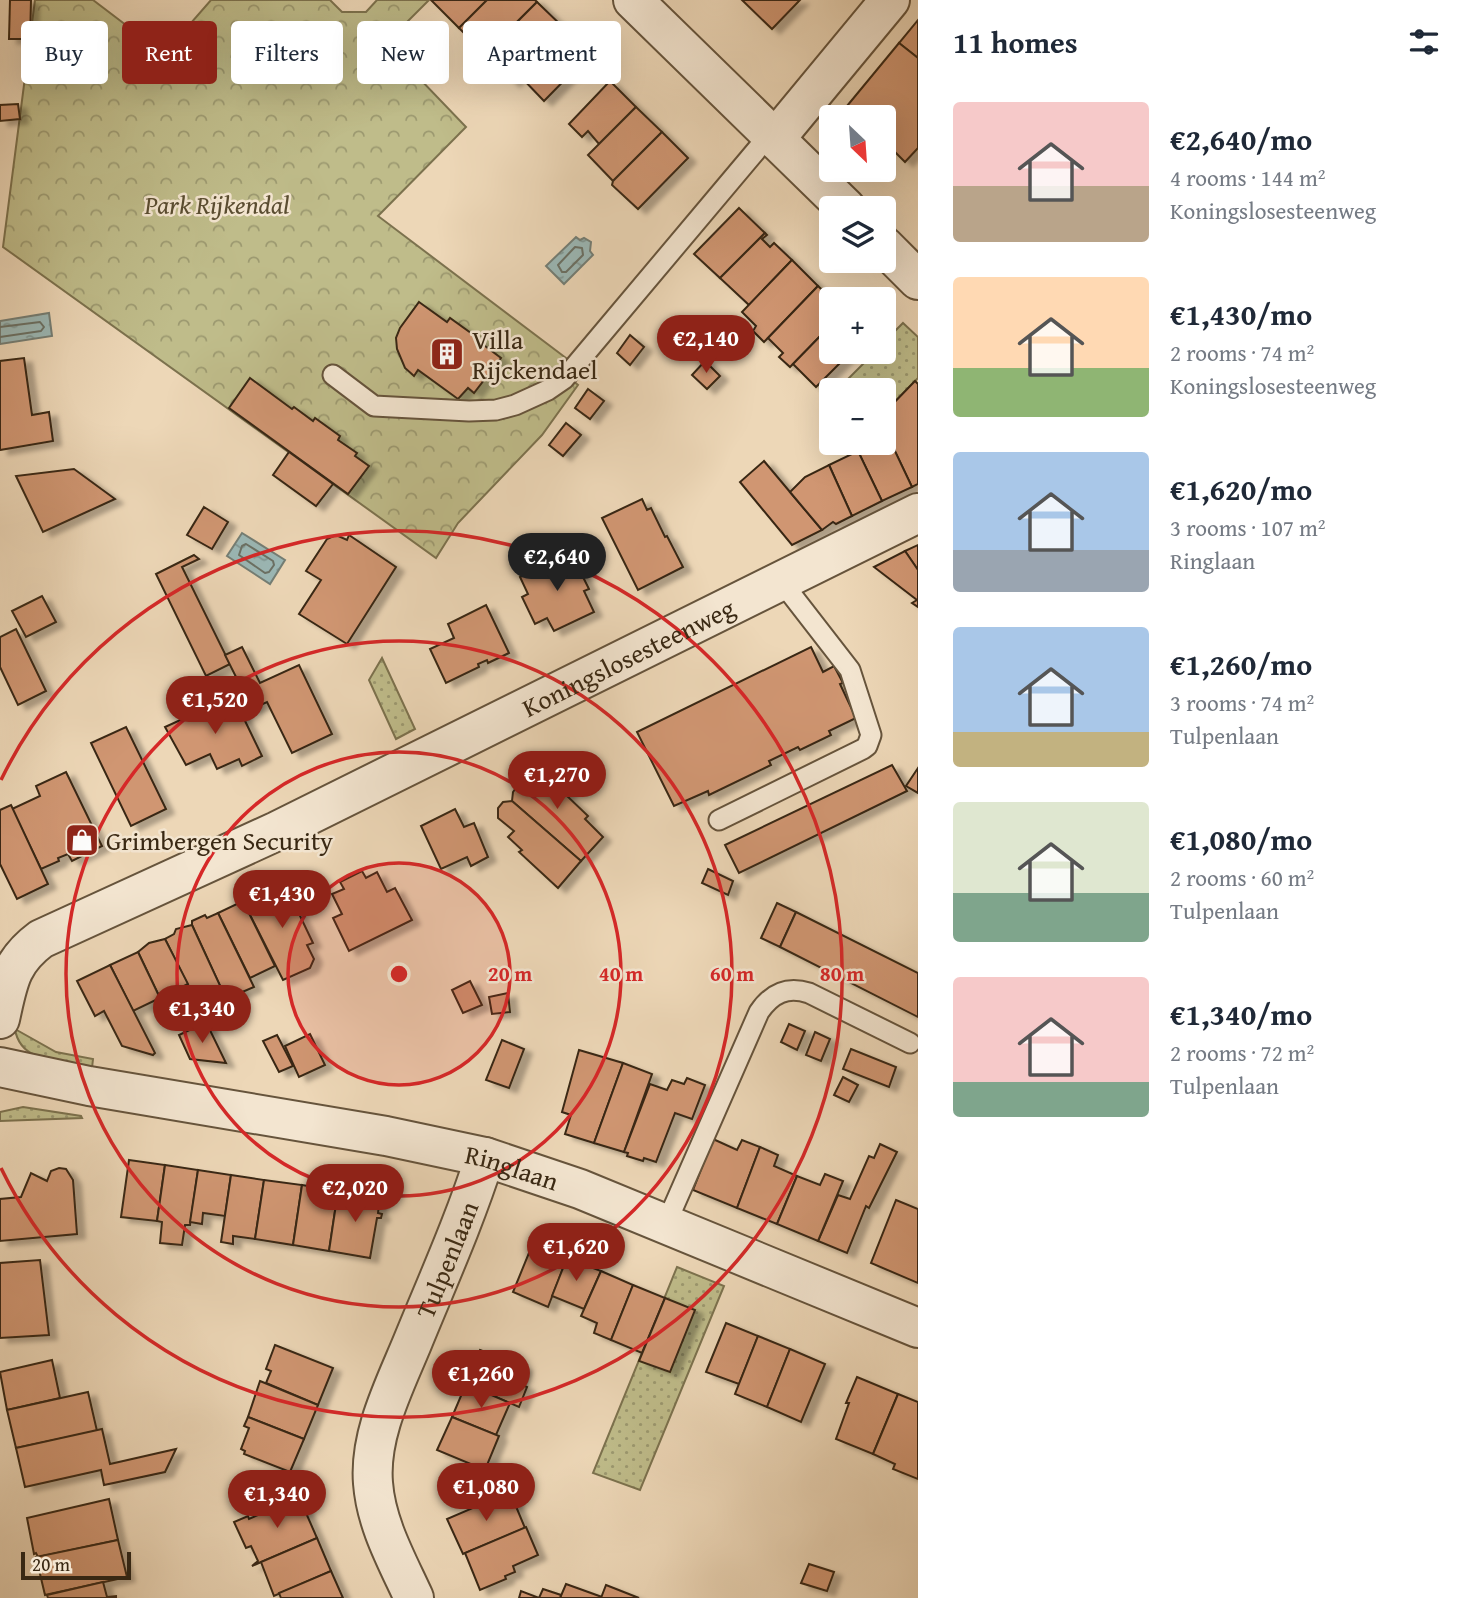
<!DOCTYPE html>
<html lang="en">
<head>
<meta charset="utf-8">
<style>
	:root { --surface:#fff; --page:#f2f2f3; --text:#1f2937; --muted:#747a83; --accent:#8f2418 }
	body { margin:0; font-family:"Gentium Book Plus",serif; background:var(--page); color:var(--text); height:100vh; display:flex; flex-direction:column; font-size:26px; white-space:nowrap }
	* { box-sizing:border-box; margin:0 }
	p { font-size:23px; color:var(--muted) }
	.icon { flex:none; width:38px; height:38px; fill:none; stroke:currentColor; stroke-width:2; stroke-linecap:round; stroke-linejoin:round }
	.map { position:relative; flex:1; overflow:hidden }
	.details { display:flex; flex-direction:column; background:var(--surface); width:560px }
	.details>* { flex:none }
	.guide { position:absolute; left:21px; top:21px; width:665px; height:63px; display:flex; gap:14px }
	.needle { width:46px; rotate:155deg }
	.fabs { position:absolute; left:819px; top:105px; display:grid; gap:14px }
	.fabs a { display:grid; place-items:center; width:77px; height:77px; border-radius:7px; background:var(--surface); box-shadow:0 7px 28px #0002; font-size:35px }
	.scale { position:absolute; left:21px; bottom:18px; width:110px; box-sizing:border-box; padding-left:7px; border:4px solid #392813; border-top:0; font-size:19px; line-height:24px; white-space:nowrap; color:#392813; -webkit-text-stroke:5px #f3e5d0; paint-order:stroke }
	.price { position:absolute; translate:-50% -60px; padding:0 16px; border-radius:24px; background:var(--accent); color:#fff; font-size:23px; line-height:46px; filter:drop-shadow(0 2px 4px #0008) }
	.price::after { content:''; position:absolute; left:50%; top:42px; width:21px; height:16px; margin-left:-10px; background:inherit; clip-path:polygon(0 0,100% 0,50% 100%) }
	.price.active { background:#222; color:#fff }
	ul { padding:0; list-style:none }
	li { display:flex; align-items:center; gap:21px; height:175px; padding:0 35px }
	li span { display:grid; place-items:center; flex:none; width:196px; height:140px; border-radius:7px; color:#555 }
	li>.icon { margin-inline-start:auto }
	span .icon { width:84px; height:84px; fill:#fffc; stroke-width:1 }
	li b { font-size:30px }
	h2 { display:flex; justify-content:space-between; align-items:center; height:84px; padding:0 35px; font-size:30px }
	.chip { padding:0 24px; border-radius:7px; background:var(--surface); box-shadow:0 7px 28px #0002; font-size:24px; line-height:63px }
	.chip.active { background:var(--accent); color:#fff }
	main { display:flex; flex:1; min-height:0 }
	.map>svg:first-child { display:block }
	.grass { fill:url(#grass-dots); stroke:#7c724e; stroke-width:2 }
	.park { fill:url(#park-crowns); stroke:#7c724e; stroke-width:2 }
	.water { fill:url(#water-ripples); stroke:#747e75; stroke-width:2 }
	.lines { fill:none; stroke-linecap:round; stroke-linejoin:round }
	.shore { stroke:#6a7064; stroke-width:2 }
	.building { fill:#d09672; stroke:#392813; stroke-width:2; filter:url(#shadow) }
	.lane-casing { stroke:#66543c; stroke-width:23 }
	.street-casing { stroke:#66543c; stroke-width:42 }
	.lane { stroke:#f3e5d0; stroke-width:19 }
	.street { stroke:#f3e5d0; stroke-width:38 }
	.ring { fill:none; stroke:#d62828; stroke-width:3.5 }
	.labels { text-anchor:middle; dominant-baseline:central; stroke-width:5; stroke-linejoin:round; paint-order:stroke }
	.park-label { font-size:26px; font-style:italic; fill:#5a4d31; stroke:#f3e5d0 }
	.poi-label { font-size:26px; fill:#392813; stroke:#f3e5d0; text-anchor:start }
	.street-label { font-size:26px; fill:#392813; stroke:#f3e5d0 }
	.centre { fill:#d62828; stroke:#f3e5d0; stroke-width:3.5 }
	.ring-label { font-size:21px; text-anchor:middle; font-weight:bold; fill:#d62828; stroke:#f3e5d0; stroke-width:5; stroke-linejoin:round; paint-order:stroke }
</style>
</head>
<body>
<main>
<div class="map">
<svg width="918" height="1598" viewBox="0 0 918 1598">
	<defs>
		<pattern id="grass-dots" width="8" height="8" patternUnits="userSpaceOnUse" patternTransform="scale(1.75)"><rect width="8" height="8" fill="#bfbc8a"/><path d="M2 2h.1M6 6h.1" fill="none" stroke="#9c9970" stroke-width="1.8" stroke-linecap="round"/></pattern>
		<pattern id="park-crowns" width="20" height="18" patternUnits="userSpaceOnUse" patternTransform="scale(1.75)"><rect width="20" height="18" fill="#bfbc8a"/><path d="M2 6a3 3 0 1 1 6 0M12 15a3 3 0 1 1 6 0" fill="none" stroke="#9c9970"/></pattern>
		<pattern id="water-ripples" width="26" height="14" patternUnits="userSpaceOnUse" patternTransform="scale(1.75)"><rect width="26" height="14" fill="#9bb8b6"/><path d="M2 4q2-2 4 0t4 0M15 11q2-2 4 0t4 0" fill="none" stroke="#7f9693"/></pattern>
		<filter id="shadow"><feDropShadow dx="8" dy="4.5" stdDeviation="2" flood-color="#0004"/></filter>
	</defs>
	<rect width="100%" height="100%" fill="#edd7b7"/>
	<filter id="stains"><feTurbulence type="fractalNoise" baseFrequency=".00286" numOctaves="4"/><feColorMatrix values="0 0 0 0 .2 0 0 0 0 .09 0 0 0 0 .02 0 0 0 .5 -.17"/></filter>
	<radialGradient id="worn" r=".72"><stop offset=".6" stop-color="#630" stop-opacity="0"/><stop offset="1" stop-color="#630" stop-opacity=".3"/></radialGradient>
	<g class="grass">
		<polygon points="903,323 918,337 918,378 884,413 884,390 837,390 875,352 884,352 884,342"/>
		<polygon points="382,658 415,729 396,739 369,680"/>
		<path d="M15,1029L56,1052L93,1059L92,1068C64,1062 20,1064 15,1029Z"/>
		<polygon points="23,1107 81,1116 82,1118 0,1121 0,1112"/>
		<polygon points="677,1267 724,1286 640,1490 593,1473"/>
	</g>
	<polygon class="park" points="35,0 93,0 164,54 211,0 330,0 342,12 366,12 377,0 429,0 394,35 392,50 466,127 378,216 566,358 560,370 578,385 542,435 458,523 436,558 3,247"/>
	<g class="water">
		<polygon points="576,237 580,240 584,238 591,242 590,251 593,255 564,284 546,266"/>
		<polygon points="49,313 52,336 0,344 0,321"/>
		<polygon points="242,533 285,560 270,584 227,556"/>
	</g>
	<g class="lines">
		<g class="shore">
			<polygon points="575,247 582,248 583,255 566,272 562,272 558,265"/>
			<polyline points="0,327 40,322 44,327 41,331 0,337"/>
			<polygon points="246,544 273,561 274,565 269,572 265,573 239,555 242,546"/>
		</g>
	</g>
	<g class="building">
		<polygon points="10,0 31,0 30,39 9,39"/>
		<polygon points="431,0 487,0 459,28"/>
		<polygon points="487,0 535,0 537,2 485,54 459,28"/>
		<polygon points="742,0 800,0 772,29"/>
		<polygon points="537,2 565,29 512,82 485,54"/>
		<polygon points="918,20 918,58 899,43"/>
		<polygon points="565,29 567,31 564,34 575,44 577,42 581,46 578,48 586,56 590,54 544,101 519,75"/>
		<polygon points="899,43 918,58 918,148 905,162 884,141 884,117 859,117 847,106"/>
		<polygon points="610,81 636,107 599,144 588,131 582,137 569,124"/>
		<polygon points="18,104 20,119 0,121 0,105"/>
		<polygon points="636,107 662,132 613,181 588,155"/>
		<polygon points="662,132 688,158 638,209 612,185 613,181"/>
		<polygon points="739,208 765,233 720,278 694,254"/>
		<polygon points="765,233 767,235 762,239 770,247 774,243 792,260 749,305 720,278"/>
		<polygon points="792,260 818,286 764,342 753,331 756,326 742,312"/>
		<polygon points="818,286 832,299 831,325 790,367 779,357 783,353 768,338"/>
		<polygon points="419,302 447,322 450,318 482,341 481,343 501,358 474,393 468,388 458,399 418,370 414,376 405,368 397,349 396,338 400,328"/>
		<polygon points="831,325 831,352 851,352 816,387 793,364"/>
		<polygon points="630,335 644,347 630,365 617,353"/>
		<polygon points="24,358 32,415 49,412 53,441 0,450 0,361"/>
		<polygon points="705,361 720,376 707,389 692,375"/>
		<polygon points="250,378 292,409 294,407 313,421 315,418 340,436 338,440 357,453 355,456 369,466 348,494 229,408"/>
		<polygon points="915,381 918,384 918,484 912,487 887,435 894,432 884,422 884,413"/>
		<polygon points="588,389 604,401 590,419 575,408"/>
		<polygon points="566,423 581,435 563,456 549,445"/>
		<polygon points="885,430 912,487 882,501 854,443 884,443"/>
		<polygon points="858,451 882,501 852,516 829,465"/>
		<polygon points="289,452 333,484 316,506 273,475"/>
		<polygon points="764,461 790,492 822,530 792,545 740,482"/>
		<polygon points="829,465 852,516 836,524 833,522 822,530 790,492 805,477"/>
		<polygon points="74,469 115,499 43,532 16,476"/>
		<polygon points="642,499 647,510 651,508 665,537 667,536 683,567 638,590 602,518"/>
		<polygon points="204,507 228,522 212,549 187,535"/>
		<polygon points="336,535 347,540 349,535 396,567 347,644 299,614 321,580 306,571 327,539"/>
		<polygon points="918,545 918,570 905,551"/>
		<polygon points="905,551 918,570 918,607 912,603 917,600 874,567"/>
		<polygon points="571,553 589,589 584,591 594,612 554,631 547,618 535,624 522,597 528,594 520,577"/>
		<polygon points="194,555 199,559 182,567 230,664 206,676 156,574"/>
		<polygon points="42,596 56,622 26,637 12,611"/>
		<polygon points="486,605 509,653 488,663 487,660 478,664 479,667 446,683 430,649 454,638 448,624"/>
		<polygon points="16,629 46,691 18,705 0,667 0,637"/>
		<polygon points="242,647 260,683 299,665 332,734 292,753 267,702 252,709 225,655"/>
		<polygon points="811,647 823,672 834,666 843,683 840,684 856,718 829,731 831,735 800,750 798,747 769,761 771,765 709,795 708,791 674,806 637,732"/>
		<polygon points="233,696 262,756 242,766 239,759 217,769 210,754 186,765 165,727"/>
		<polygon points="126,727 166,809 131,826 91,743"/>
		<polygon points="548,761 573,786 565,794 588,816 585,819 603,837 581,861 512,801 513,792 518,785 526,786"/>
		<polygon points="892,765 907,791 739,873 725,845"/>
		<polygon points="918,768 918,793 906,786"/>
		<polygon points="66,772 102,846 72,861 68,854 58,858 59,861 41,869 12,809 40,796 36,786"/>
		<polygon points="512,801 581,861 558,888 519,852 522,850 508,837 514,831 498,818 498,808 503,802"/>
		<polygon points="11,805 48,884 17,899 0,864 0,810"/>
		<polygon points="455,809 464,827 474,823 488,857 471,866 467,857 441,869 421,826"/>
		<polygon points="708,869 733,881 728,895 702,883"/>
		<polygon points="362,871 366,878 377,872 387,892 395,888 412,920 349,951 333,918 342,914 332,894 344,889 340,882"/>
		<polygon points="282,882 286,890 290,888 293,896 291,897 313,943 307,945 314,959 310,968 283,980 243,901"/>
		<polygon points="243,901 275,966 250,978 218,913"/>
		<polygon points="777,903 796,912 780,947 761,938"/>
		<polygon points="796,912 918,973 918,1017 780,947"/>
		<polygon points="218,913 254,987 226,999 192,925 192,921 205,915 207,918"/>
		<polygon points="192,925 223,992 209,999 218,1017 206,1022 165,939 174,934 176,929"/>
		<polygon points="165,939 188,984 160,998 138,952 149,943"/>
		<polygon points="138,952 160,998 133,1011 110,965"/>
		<polygon points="110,965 155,1053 153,1055 122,1046 104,1011 95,1016 77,981"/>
		<polygon points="470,981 482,1005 463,1013 452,990"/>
		<polygon points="508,993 510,1012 492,1014 489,997"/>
		<polygon points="206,1022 226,1063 190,1059 179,1035"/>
		<polygon points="789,1024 805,1031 797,1050 781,1042"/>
		<polygon points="815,1032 830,1039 821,1061 806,1055"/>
		<polygon points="310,1034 325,1065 299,1077 285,1046"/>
		<polygon points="277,1035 293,1066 279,1072 263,1041"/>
		<polygon points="502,1040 524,1049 509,1088 486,1080"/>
		<polygon points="851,1049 896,1067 889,1087 843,1069"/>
		<polygon points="579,1050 623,1063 594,1143 565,1134 571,1115 562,1112"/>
		<polygon points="623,1063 652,1074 624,1152 594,1143"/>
		<polygon points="843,1077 858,1085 849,1102 834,1095"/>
		<polygon points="687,1078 705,1085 692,1119 675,1113 656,1162 644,1158 643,1161 627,1156 628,1153 624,1152 650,1084 667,1090 672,1080 684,1084"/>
		<polygon points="713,1139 737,1150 742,1140 760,1147 737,1208 693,1190"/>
		<polygon points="880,1144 897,1152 869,1208 866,1206 847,1253 818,1241 838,1195 850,1199 869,1156 874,1158"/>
		<polygon points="760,1147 778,1155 774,1166 797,1176 777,1224 737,1208"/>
		<polygon points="129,1160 165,1165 157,1221 121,1217"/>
		<polygon points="165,1165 198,1170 190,1225 185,1225 182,1245 160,1243 162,1222 157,1221"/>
		<polygon points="59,1168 66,1169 73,1180 77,1234 0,1241 0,1199 21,1197 31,1173 47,1181 51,1171"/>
		<polygon points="198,1170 231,1175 225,1216 203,1213 202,1224 190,1222"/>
		<polygon points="825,1174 843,1181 818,1241 777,1224 797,1176 820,1185"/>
		<polygon points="231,1175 264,1180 255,1239 233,1236 233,1244 221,1242"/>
		<polygon points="264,1180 302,1185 293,1245 255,1239"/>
		<polygon points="302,1185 338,1191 329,1251 293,1245"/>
		<polygon points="338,1191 380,1197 378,1213 382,1214 381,1218 377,1218 370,1258 329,1251"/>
		<polygon points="896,1200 918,1209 918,1283 871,1263"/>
		<polygon points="533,1243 567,1258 548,1307 513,1292"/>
		<polygon points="567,1258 601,1271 584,1309 552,1296"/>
		<polygon points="40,1260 49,1335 0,1338 0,1263"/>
		<polygon points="601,1271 633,1285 611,1340 594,1333 597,1323 581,1316"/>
		<polygon points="633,1285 665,1298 642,1353 611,1340"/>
		<polygon points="665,1298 695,1310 670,1372 639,1361"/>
		<polygon points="726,1323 758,1336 739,1384 706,1372"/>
		<polygon points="758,1336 790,1349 767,1407 735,1394"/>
		<polygon points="275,1345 333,1368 318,1405 266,1383 271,1371 266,1369"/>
		<polygon points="790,1349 825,1364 801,1422 767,1407"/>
		<polygon points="480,1350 524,1367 518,1383 527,1387 519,1407 466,1384"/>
		<polygon points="52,1360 60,1398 7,1410 0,1372"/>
		<polygon points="857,1377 898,1394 873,1454 836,1439 849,1403 846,1403"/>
		<polygon points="260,1381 318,1405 304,1439 248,1417"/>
		<polygon points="466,1384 510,1403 496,1435 452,1417"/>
		<polygon points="88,1392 97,1431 16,1448 7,1410"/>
		<polygon points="898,1394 918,1402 918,1479 893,1469 895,1464 873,1454"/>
		<polygon points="248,1417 304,1439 290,1472 244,1454 245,1451 241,1449 249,1428 244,1426"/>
		<polygon points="452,1417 499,1436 485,1470 437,1450"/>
		<polygon points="102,1429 110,1464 176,1449 165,1472 104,1485 101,1470 25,1487 16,1448"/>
		<polygon points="510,1492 525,1528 463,1554 447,1519"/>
		<polygon points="299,1497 317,1538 252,1566 258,1561 251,1546 246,1548 234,1522 248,1516 249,1519"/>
		<polygon points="109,1499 118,1540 38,1557 36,1553 34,1554 27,1518"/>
		<polygon points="526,1527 538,1555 513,1566 515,1572 505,1576 506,1579 480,1590 465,1553"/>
		<polygon points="317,1538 331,1571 274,1596 261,1562"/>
		<polygon points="118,1540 127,1577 45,1595 36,1557"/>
		<polygon points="809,1564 834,1572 827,1591 801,1583"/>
		<polygon points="331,1571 343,1598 281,1598 279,1593"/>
		<polygon points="103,1582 107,1597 116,1596 116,1598 48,1598 47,1595"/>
		<polygon points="566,1584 602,1597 601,1598 560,1598"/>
		<polygon points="606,1585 639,1598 601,1598"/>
		<polygon points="543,1589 561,1595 560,1598 519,1598 521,1591 539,1598"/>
	</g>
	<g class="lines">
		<g class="lane-casing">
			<g id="lane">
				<polyline points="333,375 374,406 469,411 496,410 515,405 548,390 564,379 770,134"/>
				<polyline points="719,820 863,749 867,746 871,735 850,670 781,581"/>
				<path d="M666,1224L759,1012C772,993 787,986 809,993L910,1043"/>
			</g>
		</g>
		<g class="street-casing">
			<g id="street">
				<polyline points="633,0 846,208"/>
				<polyline points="775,139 890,0"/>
				<polyline points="884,246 918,280"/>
				<path id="s1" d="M0,1019C8,983 10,962 41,939L277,831L918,513"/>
				<path id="s2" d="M0,1067L89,1086L386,1136L485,1157L580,1189L918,1328"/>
				<path id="s3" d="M414,1598C397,1561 376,1524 373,1483C369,1434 395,1385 413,1341C438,1280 465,1220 485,1157"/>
			</g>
		</g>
		<use href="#lane" class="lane"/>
		<use href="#street" class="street"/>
	</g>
	<circle cx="399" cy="974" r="111" fill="#d62828" fill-opacity=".12"/>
	<g class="ring">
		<circle cx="399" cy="974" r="111"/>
		<circle cx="399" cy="974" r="222"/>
		<circle cx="399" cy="974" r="333"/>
		<path d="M1 780A443 443 0 1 1 1 1168"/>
	</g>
	<defs>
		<g id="building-square" transform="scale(1.75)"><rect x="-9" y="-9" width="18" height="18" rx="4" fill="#8f2418" stroke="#f3e5d0"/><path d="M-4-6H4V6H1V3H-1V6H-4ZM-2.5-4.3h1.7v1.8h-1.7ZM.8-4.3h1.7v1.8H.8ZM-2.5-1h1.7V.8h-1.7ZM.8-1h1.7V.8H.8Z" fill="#fff"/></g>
		<g id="shop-square" transform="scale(1.75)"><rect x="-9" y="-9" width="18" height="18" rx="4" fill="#8f2418" stroke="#f3e5d0"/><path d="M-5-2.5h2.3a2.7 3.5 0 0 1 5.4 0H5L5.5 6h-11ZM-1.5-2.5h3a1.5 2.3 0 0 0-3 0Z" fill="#fff"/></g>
	</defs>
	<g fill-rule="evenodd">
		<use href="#building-square" x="447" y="354"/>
		<use href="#shop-square" x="82" y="840"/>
	</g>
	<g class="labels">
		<g class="park-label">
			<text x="217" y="204">Park Rijkendal</text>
		</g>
		<g class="poi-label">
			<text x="472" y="339">Villa<tspan x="472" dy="30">Rijckendael</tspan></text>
			<text x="106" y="840">Grimbergen Security</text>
		</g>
		<g class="street-label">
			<text stroke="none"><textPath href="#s1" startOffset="744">Koningslosesteenweg</textPath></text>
			<text stroke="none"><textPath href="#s2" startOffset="522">Ringlaan</textPath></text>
			<text stroke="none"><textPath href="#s3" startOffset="360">Tulpenlaan</textPath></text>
		</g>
	</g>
	<circle cx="399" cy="974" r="10" class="centre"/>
	<g class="ring-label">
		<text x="510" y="981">20 m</text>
		<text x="621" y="981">40 m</text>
		<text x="732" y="981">60 m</text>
		<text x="842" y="981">80 m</text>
	</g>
	<rect width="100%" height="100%" filter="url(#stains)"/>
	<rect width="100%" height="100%" fill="url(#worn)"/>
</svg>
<div class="fabs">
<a><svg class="needle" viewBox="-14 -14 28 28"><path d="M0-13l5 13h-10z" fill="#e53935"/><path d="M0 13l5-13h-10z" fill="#747a83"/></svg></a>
<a><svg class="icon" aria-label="layers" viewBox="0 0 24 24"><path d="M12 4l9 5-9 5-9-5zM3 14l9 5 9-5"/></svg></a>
<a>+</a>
<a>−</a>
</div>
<div class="scale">20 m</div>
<b class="price" style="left:706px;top:375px">€2,140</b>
<b class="price active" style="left:557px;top:593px">€2,640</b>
<b class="price" style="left:215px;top:736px">€1,520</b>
<b class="price" style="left:557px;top:811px">€1,270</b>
<b class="price" style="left:282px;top:930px">€1,430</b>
<b class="price" style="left:202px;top:1045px">€1,340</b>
<b class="price" style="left:355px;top:1224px">€2,020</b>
<b class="price" style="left:576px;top:1283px">€1,620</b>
<b class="price" style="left:481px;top:1410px">€1,260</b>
<b class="price" style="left:486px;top:1523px">€1,080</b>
<b class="price" style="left:277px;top:1530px">€1,340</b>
<div class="guide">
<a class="chip">Buy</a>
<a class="chip active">Rent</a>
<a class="chip">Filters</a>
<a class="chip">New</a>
<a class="chip">Apartment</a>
</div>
</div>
<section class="details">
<h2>11 homes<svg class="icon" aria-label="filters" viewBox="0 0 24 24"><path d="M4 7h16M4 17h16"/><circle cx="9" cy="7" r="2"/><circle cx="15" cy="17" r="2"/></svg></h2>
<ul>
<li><span style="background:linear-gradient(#f6c9c9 60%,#b9a48a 0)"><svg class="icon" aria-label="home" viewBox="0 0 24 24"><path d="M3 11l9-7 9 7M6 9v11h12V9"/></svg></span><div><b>€2,640/mo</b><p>4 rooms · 144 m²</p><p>Koningslosesteenweg</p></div></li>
<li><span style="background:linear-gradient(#ffd9b3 65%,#8fb573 0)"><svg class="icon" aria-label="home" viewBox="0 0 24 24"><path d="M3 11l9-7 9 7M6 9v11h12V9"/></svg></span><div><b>€1,430/mo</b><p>2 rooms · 74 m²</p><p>Koningslosesteenweg</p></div></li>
<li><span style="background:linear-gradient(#a9c7e8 70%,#9aa5b1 0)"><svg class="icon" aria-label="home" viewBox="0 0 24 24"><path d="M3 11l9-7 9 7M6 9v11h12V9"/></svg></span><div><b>€1,620/mo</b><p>3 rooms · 107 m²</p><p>Ringlaan</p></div></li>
<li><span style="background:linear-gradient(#a9c7e8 75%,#c2b280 0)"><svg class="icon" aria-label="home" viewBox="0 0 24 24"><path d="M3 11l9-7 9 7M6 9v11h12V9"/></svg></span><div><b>€1,260/mo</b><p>3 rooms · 74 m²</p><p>Tulpenlaan</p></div></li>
<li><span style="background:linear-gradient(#dfe7d0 65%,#7fa58c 0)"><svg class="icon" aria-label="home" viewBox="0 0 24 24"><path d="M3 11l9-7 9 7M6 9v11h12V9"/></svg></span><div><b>€1,080/mo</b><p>2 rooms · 60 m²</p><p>Tulpenlaan</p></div></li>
<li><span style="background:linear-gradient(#f6c9c9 75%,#7fa58c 0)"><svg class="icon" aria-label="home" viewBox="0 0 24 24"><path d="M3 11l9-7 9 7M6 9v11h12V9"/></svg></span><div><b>€1,340/mo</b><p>2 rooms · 72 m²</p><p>Tulpenlaan</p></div></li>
</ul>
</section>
</main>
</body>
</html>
